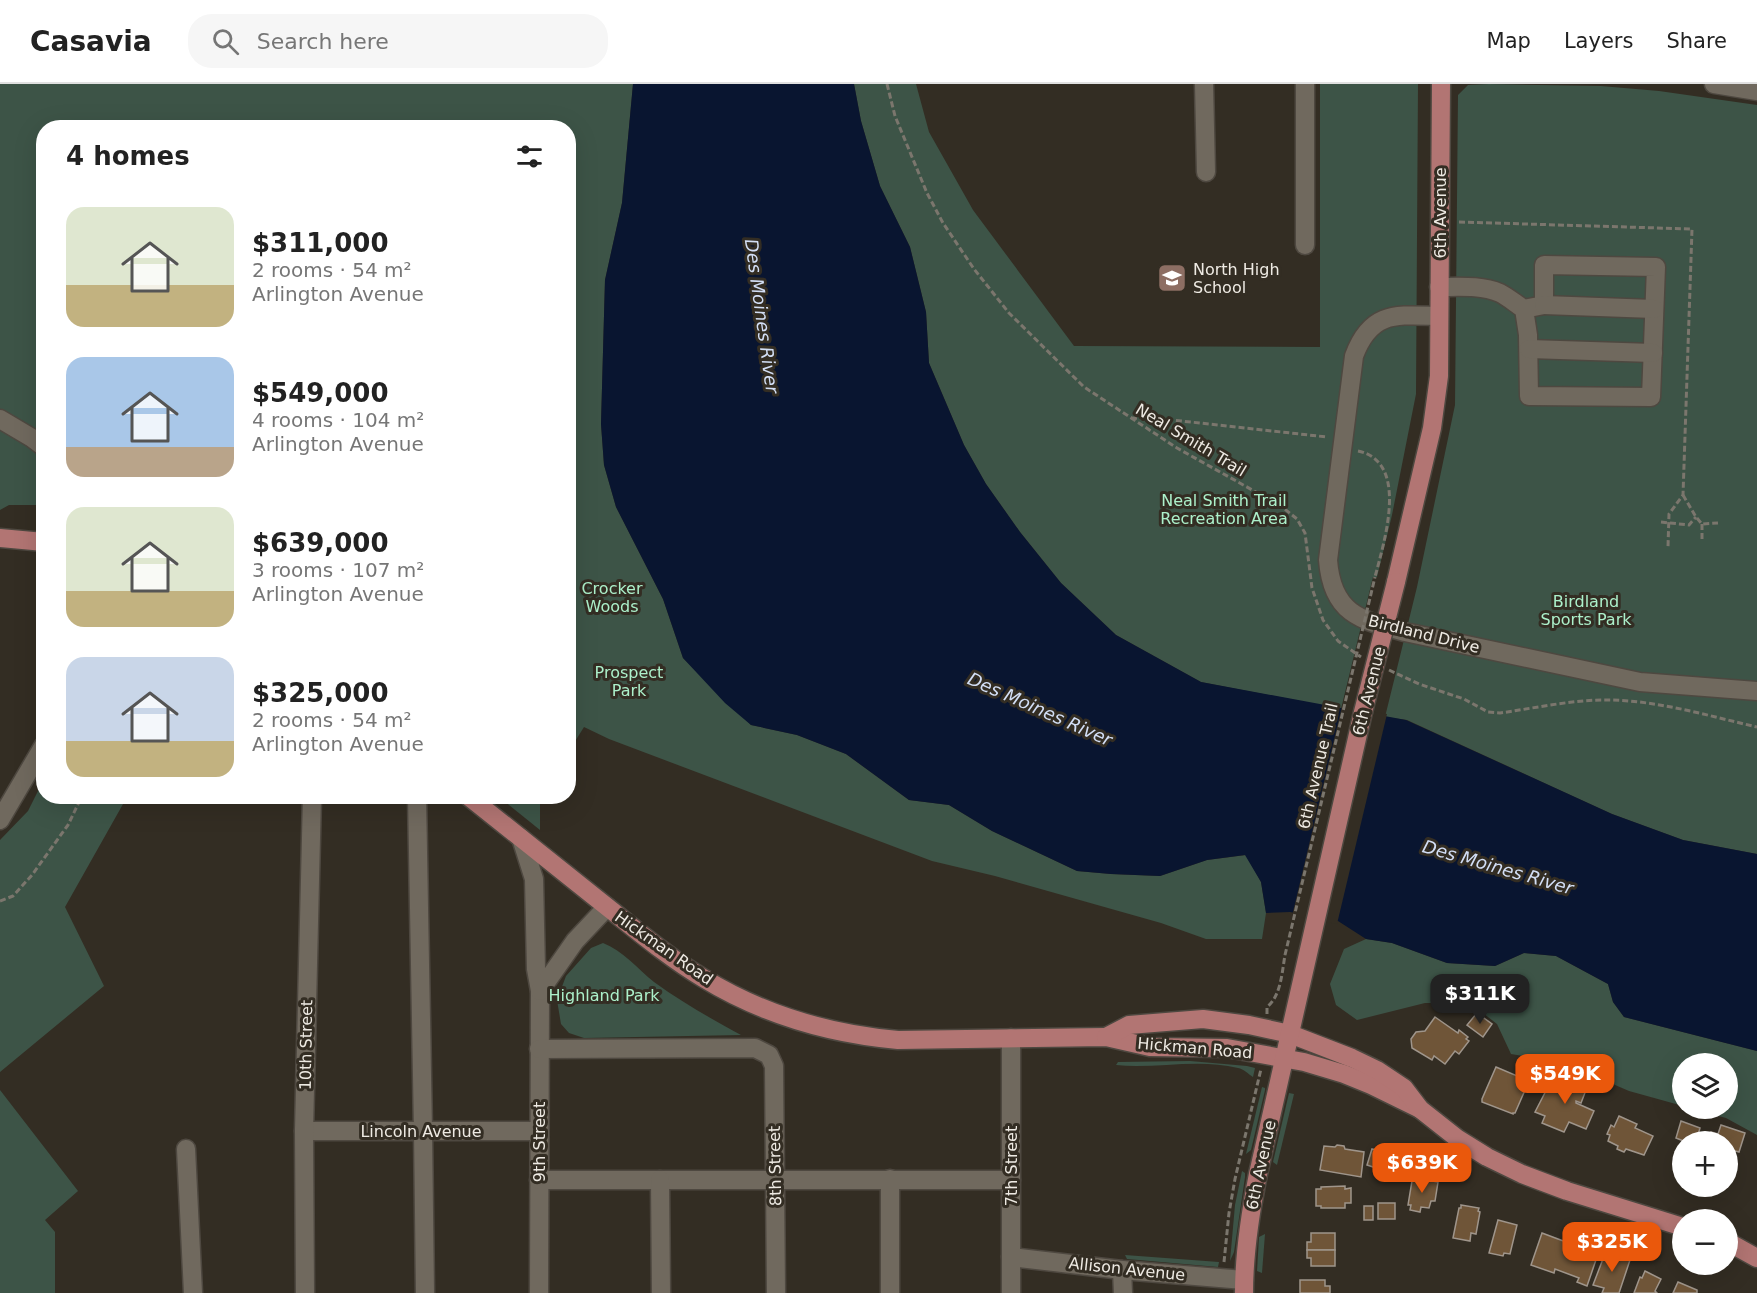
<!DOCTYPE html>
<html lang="en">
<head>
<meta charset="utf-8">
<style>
	:root { --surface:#fff; --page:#f6f6f6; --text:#222; --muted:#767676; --line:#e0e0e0; --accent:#ea580c }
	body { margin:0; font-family:"DejaVu Sans",sans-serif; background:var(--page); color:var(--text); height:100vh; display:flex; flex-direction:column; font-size:22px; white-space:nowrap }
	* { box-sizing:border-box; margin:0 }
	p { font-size:20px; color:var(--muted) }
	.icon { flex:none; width:33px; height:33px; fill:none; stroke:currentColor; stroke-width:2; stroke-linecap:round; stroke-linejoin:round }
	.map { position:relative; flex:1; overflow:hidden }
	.panel { position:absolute; left:36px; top:36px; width:540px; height:684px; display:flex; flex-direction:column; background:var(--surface); border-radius:24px; box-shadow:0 6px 24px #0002 }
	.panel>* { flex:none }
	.controls { position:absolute; left:1672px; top:969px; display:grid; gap:12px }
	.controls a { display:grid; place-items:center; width:66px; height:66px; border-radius:50%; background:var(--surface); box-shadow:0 6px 24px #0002; font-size:30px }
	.price { position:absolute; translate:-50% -51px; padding:0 14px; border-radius:12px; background:var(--accent); color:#fff; font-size:20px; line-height:39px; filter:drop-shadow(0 2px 3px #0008) }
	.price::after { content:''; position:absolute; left:50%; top:36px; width:18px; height:14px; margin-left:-9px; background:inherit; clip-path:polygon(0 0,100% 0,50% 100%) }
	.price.on { background:#222; color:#fff }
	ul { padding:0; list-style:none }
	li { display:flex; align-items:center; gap:18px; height:150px; padding:0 30px }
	li span { display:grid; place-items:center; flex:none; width:168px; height:120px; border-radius:18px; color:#555 }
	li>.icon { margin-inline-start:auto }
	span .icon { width:72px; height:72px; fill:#fffc; stroke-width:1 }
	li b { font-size:26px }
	h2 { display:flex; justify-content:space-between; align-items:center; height:72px; padding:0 30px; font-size:26px }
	header { display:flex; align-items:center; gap:36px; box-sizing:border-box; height:84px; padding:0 30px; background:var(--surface); border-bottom:2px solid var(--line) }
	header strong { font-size:28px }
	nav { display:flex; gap:33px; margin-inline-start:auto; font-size:21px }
	.search { width:420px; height:54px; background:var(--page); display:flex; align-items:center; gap:15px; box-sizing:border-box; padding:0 21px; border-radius:24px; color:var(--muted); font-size:22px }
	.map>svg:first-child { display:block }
	.green { fill:#3d5447 }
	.water { fill:#091530 }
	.pier { fill:#332d23 }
	.building { fill:#6f5538; stroke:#9f958b; stroke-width:1.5 }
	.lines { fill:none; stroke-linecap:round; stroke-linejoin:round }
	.minor-casing { stroke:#4e4840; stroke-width:21 }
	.major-casing { stroke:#4e4840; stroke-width:21 }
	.path { stroke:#7b766d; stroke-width:3; stroke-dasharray:6 3; stroke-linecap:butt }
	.minor { stroke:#70695e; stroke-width:18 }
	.major { stroke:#b27573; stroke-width:18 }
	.major-bridge-casing { stroke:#4e4840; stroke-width:21; stroke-linecap:butt }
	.path-bridge { stroke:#7b766d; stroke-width:3; stroke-dasharray:6 3; stroke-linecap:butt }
	.major-bridge { stroke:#b27573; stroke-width:18 }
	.labels { text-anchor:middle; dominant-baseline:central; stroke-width:6; stroke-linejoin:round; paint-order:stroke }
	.street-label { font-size:16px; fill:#eeeae3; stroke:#332d23 }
	.poi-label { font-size:16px; fill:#eeeae3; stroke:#332d23; text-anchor:start }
	.park-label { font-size:16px; fill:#acf0ca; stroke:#332d23 }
	.water-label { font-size:18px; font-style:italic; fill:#d2def5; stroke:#332d23 }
</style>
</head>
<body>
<header>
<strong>Casavia</strong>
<div class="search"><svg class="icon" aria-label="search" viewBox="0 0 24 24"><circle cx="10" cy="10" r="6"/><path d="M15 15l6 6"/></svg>Search here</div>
<nav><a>Map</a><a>Layers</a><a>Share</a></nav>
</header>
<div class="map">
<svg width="1757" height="1209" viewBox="0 0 1757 1209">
	<rect width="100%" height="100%" fill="#332d23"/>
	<g class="green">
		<polygon points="0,0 633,0 622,119 605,196 601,340 604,381 616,423 663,515 683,574 751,641 797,651 846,670 909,716 949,721 992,747 1077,787 1111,790 1160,792 1207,776 1246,771 1261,798 1266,829 1262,855 1206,855 1161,839 995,792 932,777 609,655 584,643 569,667 568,44 44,44 43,421 9,421 0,426"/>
		<polygon points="854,0 916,0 929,48 973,126 1074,262 1320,263 1320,0 1418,0 1416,310 1392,431 1377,493 1373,493 1341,625 1201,598 1116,551 1061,499 1020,448 986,400 964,361 929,279 926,228 910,163 880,102 861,37"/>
		<polygon points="1489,0 1601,2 1659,7 1757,21 1757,770 1683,756 1612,730 1407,636 1385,633 1417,503 1455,321 1458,11 1468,1"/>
		<polygon points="43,697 44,712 127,713 65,823 104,902 0,988 0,756 28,727"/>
		<polygon points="499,713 540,713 540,746"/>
		<polygon points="1366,855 1392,859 1447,879 1495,882 1524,869 1556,872 1608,900 1613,918 1624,933 1757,967 1757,1051 1726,1034 1692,1025 1728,1024 1728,980 1683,980 1683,1022 1629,1007 1564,979 1511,970 1497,940 1470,919 1425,919 1357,936 1336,921 1330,900 1344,865"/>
		<path d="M603,859C622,866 638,885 654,898C683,919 710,934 741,951L584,954L569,949L561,940L557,916L566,892L591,864Z"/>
		<path d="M1190,977L1247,982L1255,984L1253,993C1248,990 1244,985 1238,984C1198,974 1156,985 1116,981L1118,978Z"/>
		<polygon points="1262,1003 1265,1004 1265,1006 1251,1066 1246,1070"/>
		<polygon points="0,1006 78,1107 45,1136 55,1148 55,1209 0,1209"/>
		<polygon points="1289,1009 1294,1010 1277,1081 1273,1078"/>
		<polygon points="1242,1087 1245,1089 1245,1093 1234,1168 1230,1177 1235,1121"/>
		<polygon points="1265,1150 1262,1189 1257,1187 1259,1153"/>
		<polygon points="1125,1171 1219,1178 1218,1183 1127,1175"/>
	</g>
	<polygon class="water" points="633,0 854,0 861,37 880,102 910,163 926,228 929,279 964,361 986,400 1020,448 1061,499 1116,551 1201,598 1406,636 1612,730 1683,756 1757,770 1757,967 1624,933 1613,918 1608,900 1556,872 1524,869 1495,882 1447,879 1392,859 1366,855 1338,837 1290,828 1266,829 1261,798 1245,771 1207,776 1160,792 1111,790 1077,787 992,747 949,721 909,716 846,670 797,651 751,641 725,619 683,574 663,515 616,423 604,381 601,340 605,196 622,119"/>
	<polygon class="pier" points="1342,622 1387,630 1337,840 1292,832"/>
	<g class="building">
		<polygon points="1477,929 1492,940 1483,953 1467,941"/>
		<polygon points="1435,933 1458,949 1459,946 1468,953 1466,955 1469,957 1459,970 1455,967 1445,980 1434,972 1432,976 1412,964 1411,955 1416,948 1425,947"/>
		<polygon points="1496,983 1529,997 1515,1029 1513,1029 1513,1030 1482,1018 1482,1015"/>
		<polygon points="1567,991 1588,1001 1581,1019 1576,1017 1576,1019 1594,1027 1586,1045 1569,1038 1564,1048 1542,1039 1545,1032 1535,1028 1550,999 1561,1004"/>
		<polygon points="1619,1032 1637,1040 1635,1044 1653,1052 1644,1071 1626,1065 1624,1068 1617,1065 1618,1062 1608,1057 1610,1051 1607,1050 1611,1041 1614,1043"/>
		<polygon points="1681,1037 1700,1044 1696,1058 1686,1058 1676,1054"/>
		<polygon points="1721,1041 1745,1049 1739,1068 1728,1065 1728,1058 1708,1058 1711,1048 1718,1050"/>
		<polygon points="1337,1061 1344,1062 1345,1065 1364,1068 1361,1093 1320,1086 1324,1062 1335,1063"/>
		<polygon points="1372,1065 1381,1067 1376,1084 1367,1081"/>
		<polygon points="1415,1094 1438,1098 1435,1117 1431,1117 1429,1124 1421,1123 1420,1128 1410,1126 1411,1121 1408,1121 1412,1097 1414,1097"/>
		<polygon points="1345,1102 1345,1105 1351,1104 1351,1119 1345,1119 1345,1124 1321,1124 1321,1122 1316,1122 1316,1105 1321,1105 1321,1103"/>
		<rect x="1378" y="1119" width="17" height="16"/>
		<polygon points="1461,1121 1479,1124 1478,1127 1480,1128 1476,1150 1471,1149 1470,1157 1453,1154 1459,1124 1461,1124"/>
		<rect x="1364" y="1122" width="9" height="14"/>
		<polygon points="1498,1136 1517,1141 1510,1170 1504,1169 1503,1172 1489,1169"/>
		<polygon points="1311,1149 1335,1149 1335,1166 1307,1166 1307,1158 1311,1158"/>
		<polygon points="1542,1149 1598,1170 1587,1202 1577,1198 1579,1194 1555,1185 1554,1189 1531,1181"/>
		<polygon points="1307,1166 1335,1166 1335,1182 1311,1182 1311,1174 1307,1174"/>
		<polygon points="1606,1167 1630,1176 1619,1209 1602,1209 1604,1204 1593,1201"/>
		<polygon points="1645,1187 1661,1195 1655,1207 1657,1209 1634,1209 1640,1193 1642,1194"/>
		<polygon points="1300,1196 1325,1196 1325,1202 1330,1202 1330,1209 1300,1209"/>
		<polygon points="1678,1198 1697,1206 1697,1209 1673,1209"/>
	</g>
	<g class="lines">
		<g class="minor-casing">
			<g id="minor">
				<polyline points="1204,0 1206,88"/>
				<polyline points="1714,0 1757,7"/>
				<polyline points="1305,161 1305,0"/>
				<path d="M1439,203C1459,203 1481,201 1500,209C1508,213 1516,220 1524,225L1528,251L1529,312L1651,313L1656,183L1544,181V221L1524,225"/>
				<polyline points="1544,221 1654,225"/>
				<path d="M1439,232C1397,231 1371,226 1354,272L1328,476C1332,529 1359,536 1405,548L1640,598L1757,607"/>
				<polyline points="1529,265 1653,269"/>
				<polyline points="0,335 32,354 44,363"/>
				<polyline points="417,712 423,1047 425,1209"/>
				<polyline points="0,736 44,661"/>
				<polyline points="521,754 534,795 536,885 540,907 539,1209"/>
				<polyline points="540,907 575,857 607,823"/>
				<polyline points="539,965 755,964 769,971 774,982 776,1209"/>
				<polyline points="304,1047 539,1047"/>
				<polyline points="186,1065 193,1209"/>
				<polyline points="890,1095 890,1209"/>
				<polyline points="539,1096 1011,1096"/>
				<polyline points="660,1096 661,1209"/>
				<polyline points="1011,1173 1122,1186 1244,1196"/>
				<polyline points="1122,1186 1123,1209"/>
				<polyline points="305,1209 304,1047 312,712"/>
				<polyline points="1011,1209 1011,954"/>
			</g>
		</g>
		<g class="major-casing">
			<g id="major">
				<polyline points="0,454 44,458"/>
				<polyline points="1396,498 1432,344 1439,292 1441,0"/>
				<path d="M468,712C516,750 564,789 611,826C641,850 671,875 703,894C762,930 830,950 898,956L1106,953L1150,963L1227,964L1304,978L1344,990L1371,1001L1420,1025"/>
				<polyline points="1106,953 1129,941 1203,935 1249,941 1290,950 1352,974 1377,986 1404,1004 1420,1025 1458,1055 1487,1073 1522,1090 1567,1107 1683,1143"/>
				<polyline points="1728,1158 1757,1174"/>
				<path d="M1244,1209C1244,1168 1250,1130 1258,1090L1363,628"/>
			</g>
		</g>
		<g class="path">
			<polyline points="887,0 895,32 927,109 943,139 974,185 1009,229 1084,303 1177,364 1281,422 1297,435 1305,449 1312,504 1323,536 1338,557 1361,573"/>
			<polyline points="1459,138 1692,145 1683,411 1669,430 1668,463"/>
			<polyline points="1131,334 1163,335 1327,353"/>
			<path d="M1358,367C1410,378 1384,458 1375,493"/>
			<polyline points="1683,411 1696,433 1702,440 1718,439"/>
			<polyline points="1661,438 1689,441 1696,433"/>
			<polyline points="1702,440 1702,457"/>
			<path d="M1389,586L1419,600L1464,615L1488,628L1500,629C1536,624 1575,615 1611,616C1660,617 1709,632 1757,643"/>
			<polyline points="0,817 13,812 32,791 68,741 82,712"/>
			<path d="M1267,930V923C1281,912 1282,888 1285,871"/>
			<polyline points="1224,1178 1229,1129 1235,1095 1261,985"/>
		</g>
		<use href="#minor" class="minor"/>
		<use href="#major" class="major"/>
		<g class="major-bridge-casing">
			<polyline id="major-bridge" points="1363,628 1396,498"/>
		</g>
		<polyline class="path-bridge" points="1285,871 1375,493"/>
		<use href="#major-bridge" class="major-bridge"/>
	</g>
	<defs>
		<g id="school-square" transform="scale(1.5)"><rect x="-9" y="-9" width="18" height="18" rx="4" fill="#8d6e63" stroke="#332d23"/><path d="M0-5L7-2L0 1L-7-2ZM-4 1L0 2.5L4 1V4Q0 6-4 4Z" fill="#fff"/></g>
	</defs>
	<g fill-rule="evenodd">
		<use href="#school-square" x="1172" y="194"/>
	</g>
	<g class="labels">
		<g class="street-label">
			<text transform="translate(1440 129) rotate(-90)">6th Avenue</text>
			<text transform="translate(1191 356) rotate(31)">Neal Smith Trail</text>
			<text transform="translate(1424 550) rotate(14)">Birdland Drive</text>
			<text transform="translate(1369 607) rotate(-76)">6th Avenue</text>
			<text transform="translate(1318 682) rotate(-77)">6th Avenue Trail</text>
			<text transform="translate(664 864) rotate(35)">Hickman Road</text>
			<text transform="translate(306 961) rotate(-89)">10th Street</text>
			<text transform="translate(1195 964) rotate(5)">Hickman Road</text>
			<text x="421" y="1047">Lincoln Avenue</text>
			<text transform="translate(539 1058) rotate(-90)">9th Street</text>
			<text transform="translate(1261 1081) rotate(-78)">6th Avenue</text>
			<text transform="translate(775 1082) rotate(-91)">8th Street</text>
			<text transform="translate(1011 1082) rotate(-90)">7th Street</text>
			<text transform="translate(1127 1185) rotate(6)">Allison Avenue</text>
		</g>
		<g class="poi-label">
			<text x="1193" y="185">North High<tspan x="1193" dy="18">School</tspan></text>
		</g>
		<g class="park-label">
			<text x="1224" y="416">Neal Smith Trail<tspan x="1224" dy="18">Recreation Area</tspan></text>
			<text x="612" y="504">Crocker<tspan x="612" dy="18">Woods</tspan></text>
			<text x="1586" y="517">Birdland<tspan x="1586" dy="18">Sports Park</tspan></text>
			<text x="629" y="588">Prospect<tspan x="629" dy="18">Park</tspan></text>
			<text x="604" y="911">Highland Park</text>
		</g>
		<g class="water-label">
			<text transform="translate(762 232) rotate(82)">Des Moines River</text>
			<text transform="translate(1040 625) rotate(24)">Des Moines River</text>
			<text transform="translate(1498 783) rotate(16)">Des Moines River</text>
		</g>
	</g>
</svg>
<div class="controls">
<a><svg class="icon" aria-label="layers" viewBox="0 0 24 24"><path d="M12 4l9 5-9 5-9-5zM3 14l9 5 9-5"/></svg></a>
<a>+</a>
<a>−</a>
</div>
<b class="price on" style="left:1480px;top:941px">$311K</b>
<b class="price" style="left:1565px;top:1021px">$549K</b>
<b class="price" style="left:1422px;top:1110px">$639K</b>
<b class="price" style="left:1612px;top:1189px">$325K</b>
<section class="panel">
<h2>4 homes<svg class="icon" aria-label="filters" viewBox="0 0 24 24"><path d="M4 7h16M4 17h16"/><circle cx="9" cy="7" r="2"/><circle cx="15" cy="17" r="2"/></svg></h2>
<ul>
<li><span style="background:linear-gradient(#dfe7d0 65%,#c2b280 0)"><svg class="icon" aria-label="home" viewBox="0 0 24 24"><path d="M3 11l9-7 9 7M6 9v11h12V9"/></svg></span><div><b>$311,000</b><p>2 rooms · 54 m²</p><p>Arlington Avenue</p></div></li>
<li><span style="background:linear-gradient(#a9c7e8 75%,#b9a48a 0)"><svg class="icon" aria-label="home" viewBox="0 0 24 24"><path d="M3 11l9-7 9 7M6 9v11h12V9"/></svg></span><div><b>$549,000</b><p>4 rooms · 104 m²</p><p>Arlington Avenue</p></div></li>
<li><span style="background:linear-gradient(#dfe7d0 70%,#c2b280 0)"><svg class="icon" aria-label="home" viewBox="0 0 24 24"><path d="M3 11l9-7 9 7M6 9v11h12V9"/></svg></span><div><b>$639,000</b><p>3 rooms · 107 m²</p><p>Arlington Avenue</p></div></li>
<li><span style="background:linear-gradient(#c9d6e8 70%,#c2b280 0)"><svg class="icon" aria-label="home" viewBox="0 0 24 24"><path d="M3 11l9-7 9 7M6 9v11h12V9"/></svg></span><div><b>$325,000</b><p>2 rooms · 54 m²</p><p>Arlington Avenue</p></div></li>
</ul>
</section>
</div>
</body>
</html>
